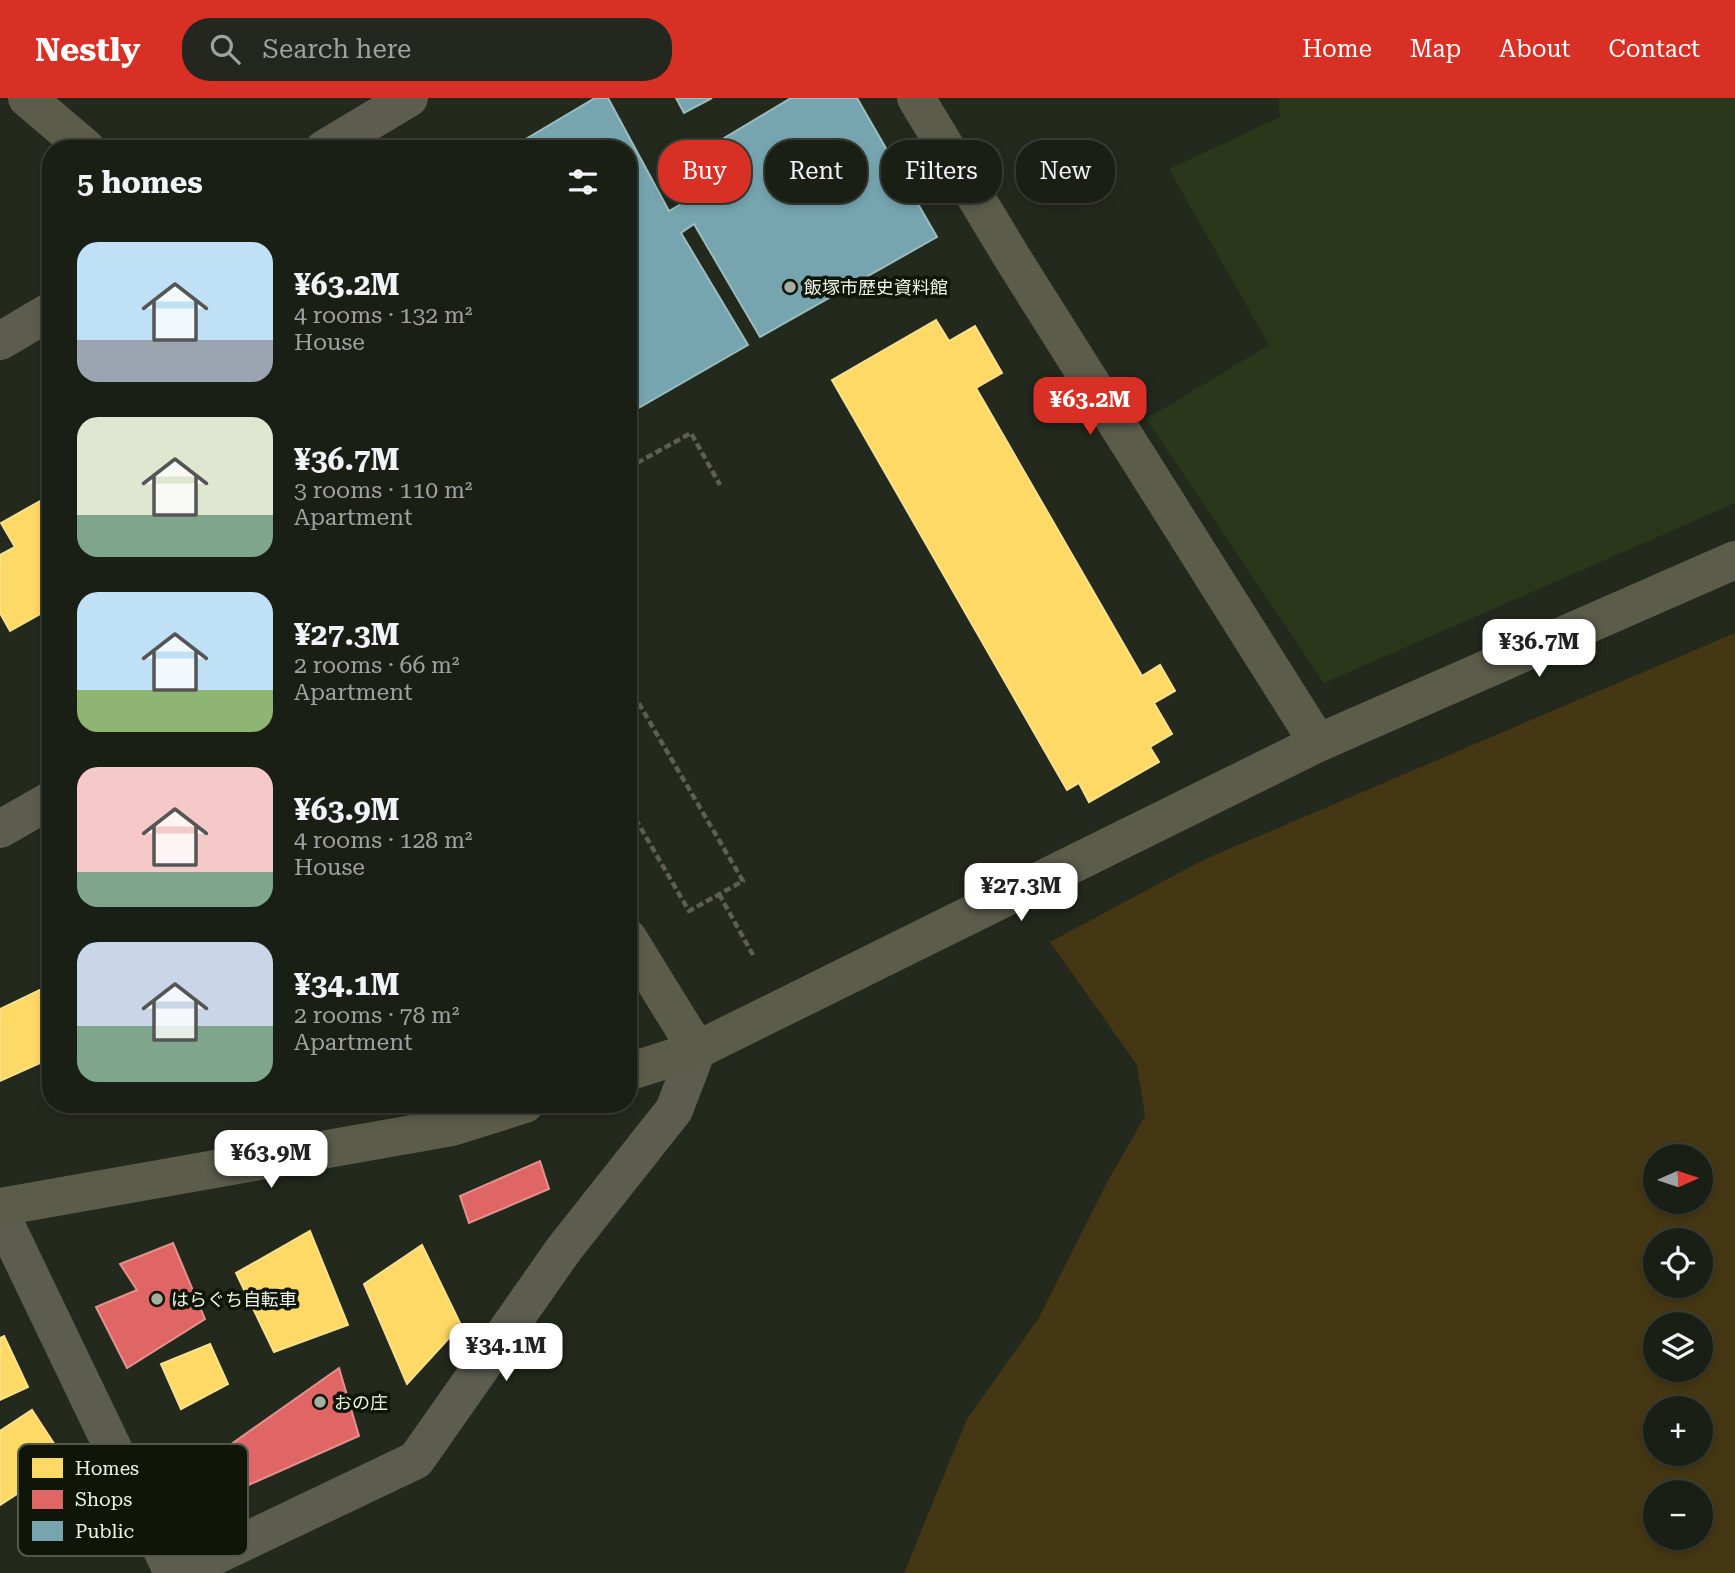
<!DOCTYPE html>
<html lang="en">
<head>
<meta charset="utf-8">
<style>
	:root { --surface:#1a1f16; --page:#23271f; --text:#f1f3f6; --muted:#9fa2a1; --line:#383d35; --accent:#d93025 }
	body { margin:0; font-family:"Roboto Serif","Noto Sans JP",serif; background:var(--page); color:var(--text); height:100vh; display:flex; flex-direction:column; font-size:26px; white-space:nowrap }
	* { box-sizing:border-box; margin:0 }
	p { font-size:23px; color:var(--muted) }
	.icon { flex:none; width:38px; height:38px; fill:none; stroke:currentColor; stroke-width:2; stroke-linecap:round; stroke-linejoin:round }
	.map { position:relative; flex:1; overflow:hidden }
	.drawer { position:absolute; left:42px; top:42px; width:595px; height:973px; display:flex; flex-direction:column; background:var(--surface); border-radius:28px; box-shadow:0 4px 10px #0003,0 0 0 2px var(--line) }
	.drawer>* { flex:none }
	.hud { position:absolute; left:658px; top:42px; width:665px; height:63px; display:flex; gap:14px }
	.needle { width:46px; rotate:87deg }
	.tools { position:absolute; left:1643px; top:1046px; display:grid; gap:14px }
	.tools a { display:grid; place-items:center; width:70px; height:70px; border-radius:50%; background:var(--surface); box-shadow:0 4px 10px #0003,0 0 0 2px var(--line); font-size:35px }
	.price { position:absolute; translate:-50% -60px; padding:0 16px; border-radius:14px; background:#fff; color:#222; font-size:23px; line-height:46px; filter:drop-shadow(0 2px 4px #0008) }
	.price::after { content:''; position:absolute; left:50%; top:42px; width:21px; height:16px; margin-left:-10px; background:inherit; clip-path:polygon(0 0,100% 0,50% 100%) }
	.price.selected { background:var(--accent); color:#fff }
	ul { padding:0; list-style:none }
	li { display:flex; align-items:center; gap:21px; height:175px; padding:0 35px }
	li span { display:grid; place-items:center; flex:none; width:196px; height:140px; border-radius:21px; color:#555 }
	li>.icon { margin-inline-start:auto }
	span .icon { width:84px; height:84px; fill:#fffc; stroke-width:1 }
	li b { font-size:30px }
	h2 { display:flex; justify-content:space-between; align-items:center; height:84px; padding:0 35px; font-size:30px }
	.chip { padding:0 24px; border-radius:28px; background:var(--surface); box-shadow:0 4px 10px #0003,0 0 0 2px var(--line); font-size:24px; line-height:63px }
	.chip.selected { background:var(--accent); color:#fff }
	header { display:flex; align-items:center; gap:42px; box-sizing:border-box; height:98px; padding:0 35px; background:var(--accent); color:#fff }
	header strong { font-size:33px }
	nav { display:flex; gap:38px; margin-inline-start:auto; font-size:24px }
	.search { width:490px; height:63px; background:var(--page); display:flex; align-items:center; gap:18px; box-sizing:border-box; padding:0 24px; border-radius:28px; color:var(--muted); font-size:26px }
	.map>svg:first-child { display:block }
	.built { fill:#2a371a }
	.green { fill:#453713; fill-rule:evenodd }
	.homes { fill:#ffd966; stroke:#fae18c; stroke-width:2 }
	.shops { fill:#e06666; stroke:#e4918c; stroke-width:2 }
	.public { fill:#76a5af; stroke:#9abdc0; stroke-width:2 }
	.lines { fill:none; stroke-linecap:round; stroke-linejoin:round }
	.path { stroke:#5e5f54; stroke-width:4.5; stroke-dasharray:7 3.5; stroke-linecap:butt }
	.street { stroke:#5c5d4f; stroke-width:38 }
	.secondary { stroke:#5b5c4a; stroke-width:38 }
	.poi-dot { fill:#a6aea0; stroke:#10150a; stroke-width:2.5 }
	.labels { text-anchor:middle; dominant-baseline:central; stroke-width:7; stroke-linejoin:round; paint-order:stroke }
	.poi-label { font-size:18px; fill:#edf5e6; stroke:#10150a; text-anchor:start }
	.key { fill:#10150a; stroke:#52584c; stroke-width:2 }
	.key-label { font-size:19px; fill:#edf5e6 }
</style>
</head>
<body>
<header>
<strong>Nestly</strong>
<div class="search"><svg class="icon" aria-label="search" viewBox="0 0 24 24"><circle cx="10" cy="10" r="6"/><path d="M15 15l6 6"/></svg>Search here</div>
<nav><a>Home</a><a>Map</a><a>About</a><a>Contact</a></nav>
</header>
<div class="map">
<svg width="1735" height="1475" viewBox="0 0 1735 1475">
	<rect width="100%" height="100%" fill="#23291d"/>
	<polygon class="built" points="1278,0 1735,0 1735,405 1324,585 1146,321 1269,247 1169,71 1280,19"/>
	<path class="green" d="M1735,535V1475H904L967,1321L1038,1221L1109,1081L1145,1018L1137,967L1050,844L1203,762ZM1656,1059H1701V1104H1656ZM1656,1143H1701V1188H1656ZM1656,1227H1701V1272H1656ZM1656,1311H1701V1356H1656ZM1656,1395H1701V1440H1656Z"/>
	<g class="homes">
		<polygon points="936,222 949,243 975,228 1002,275 976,290 1142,578 1160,567 1175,593 1154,605 1172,636 1150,649 1159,664 1089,704 1079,685 1067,692 832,282"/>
		<polygon points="51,397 51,510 10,533 0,515 0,457 15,449 1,425"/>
		<polygon points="48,888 51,893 51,960 0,983 0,911"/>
		<polygon points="310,1133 348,1227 274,1254 236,1175"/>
		<polygon points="422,1147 461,1227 407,1286 364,1186"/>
		<polygon points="4,1238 28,1289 0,1302 0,1240"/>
		<polygon points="210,1246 228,1286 181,1311 161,1266"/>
		<polygon points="32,1312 66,1364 0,1407 0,1333"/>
	</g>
	<g class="shops">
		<polygon points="540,1063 549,1091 469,1125 460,1098"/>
		<polygon points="173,1145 205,1221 127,1270 96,1209 137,1192 120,1166"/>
		<polygon points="339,1270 359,1338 235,1393 220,1354"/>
	</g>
	<g class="public">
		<polygon points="595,0 608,0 669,113 681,106 664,76 791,0 857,0 937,139 760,239 694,126 681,135 748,247 628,316 628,51 509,51"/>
		<polygon points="676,0 712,0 684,15"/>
	</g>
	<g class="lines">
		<g class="path">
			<polyline points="628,370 691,335 720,387"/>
			<polyline points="628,587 743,783 689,813 628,708"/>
			<polyline points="719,796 753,857"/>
		</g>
		<g class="street">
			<polyline points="324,51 409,0"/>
			<polyline points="0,243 51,213"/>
			<polyline points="0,731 51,702"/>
			<polyline points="0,1115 173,1475"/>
			<polyline points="179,1475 416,1362 564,1151 674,1012 697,952"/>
		</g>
		<g class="secondary">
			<polyline points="27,0 87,51"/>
			<polyline points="916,0 1013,161 1318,645"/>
			<polyline points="628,840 697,952"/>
			<polyline points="628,974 697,952 1318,645 1735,462"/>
			<polyline points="0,1109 452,1029 525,1006"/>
		</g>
	</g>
	<g class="poi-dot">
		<circle cx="790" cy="189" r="7"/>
		<circle cx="157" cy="1201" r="7"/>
		<circle cx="320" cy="1304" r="7"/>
	</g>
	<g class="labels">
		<g class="poi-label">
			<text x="804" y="189">飯塚市歴史資料館</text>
			<text x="171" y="1201">はらぐち自転車</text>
			<text x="334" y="1304">おの庄</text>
		</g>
	</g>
	<rect x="18" y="1346" width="230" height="112" rx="10" class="key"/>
	<rect x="32" y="1360" width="31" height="20" fill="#ffd966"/>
	<rect x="32" y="1392" width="31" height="19" fill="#e06666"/>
	<rect x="32" y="1423" width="31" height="20" fill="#76a5af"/>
	<g class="key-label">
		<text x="75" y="1377">Homes</text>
		<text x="75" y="1408">Shops</text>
		<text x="75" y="1440">Public</text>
	</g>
</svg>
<div class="tools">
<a><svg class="needle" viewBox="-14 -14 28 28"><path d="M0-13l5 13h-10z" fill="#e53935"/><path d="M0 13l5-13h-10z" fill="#9fa2a1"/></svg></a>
<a><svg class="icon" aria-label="locate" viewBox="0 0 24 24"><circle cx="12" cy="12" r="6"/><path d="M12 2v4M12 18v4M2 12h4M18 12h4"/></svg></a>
<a><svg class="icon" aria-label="layers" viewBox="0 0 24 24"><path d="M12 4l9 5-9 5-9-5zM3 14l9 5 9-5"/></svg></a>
<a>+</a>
<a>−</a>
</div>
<b class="price selected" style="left:1090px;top:339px">¥63.2M</b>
<b class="price" style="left:1539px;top:581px">¥36.7M</b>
<b class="price" style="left:1021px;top:825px">¥27.3M</b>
<b class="price" style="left:271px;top:1092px">¥63.9M</b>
<b class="price" style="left:506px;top:1285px">¥34.1M</b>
<div class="hud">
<a class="chip selected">Buy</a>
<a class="chip">Rent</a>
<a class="chip">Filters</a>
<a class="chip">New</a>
</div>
<section class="drawer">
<h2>5 homes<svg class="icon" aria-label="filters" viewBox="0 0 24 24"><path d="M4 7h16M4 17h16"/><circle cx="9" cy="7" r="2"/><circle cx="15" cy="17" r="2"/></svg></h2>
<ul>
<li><span style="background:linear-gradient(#bfe0f5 70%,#9aa5b1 0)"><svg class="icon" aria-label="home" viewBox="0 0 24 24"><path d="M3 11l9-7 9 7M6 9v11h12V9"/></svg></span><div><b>¥63.2M</b><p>4 rooms · 132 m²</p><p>House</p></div></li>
<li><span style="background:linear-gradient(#dfe7d0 70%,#7fa58c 0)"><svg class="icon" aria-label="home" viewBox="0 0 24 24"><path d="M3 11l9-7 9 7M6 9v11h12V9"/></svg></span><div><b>¥36.7M</b><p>3 rooms · 110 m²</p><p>Apartment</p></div></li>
<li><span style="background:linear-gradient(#bfe0f5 70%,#8fb573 0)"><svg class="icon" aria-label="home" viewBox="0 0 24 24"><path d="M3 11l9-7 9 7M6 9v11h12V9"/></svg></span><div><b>¥27.3M</b><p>2 rooms · 66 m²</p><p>Apartment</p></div></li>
<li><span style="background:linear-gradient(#f6c9c9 75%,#7fa58c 0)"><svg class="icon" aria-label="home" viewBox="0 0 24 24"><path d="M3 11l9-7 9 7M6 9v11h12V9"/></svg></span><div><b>¥63.9M</b><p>4 rooms · 128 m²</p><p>House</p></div></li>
<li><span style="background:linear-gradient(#c9d6e8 60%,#7fa58c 0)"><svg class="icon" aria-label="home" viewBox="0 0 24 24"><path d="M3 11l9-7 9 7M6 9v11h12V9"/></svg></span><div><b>¥34.1M</b><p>2 rooms · 78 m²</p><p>Apartment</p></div></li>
</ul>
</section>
</div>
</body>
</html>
